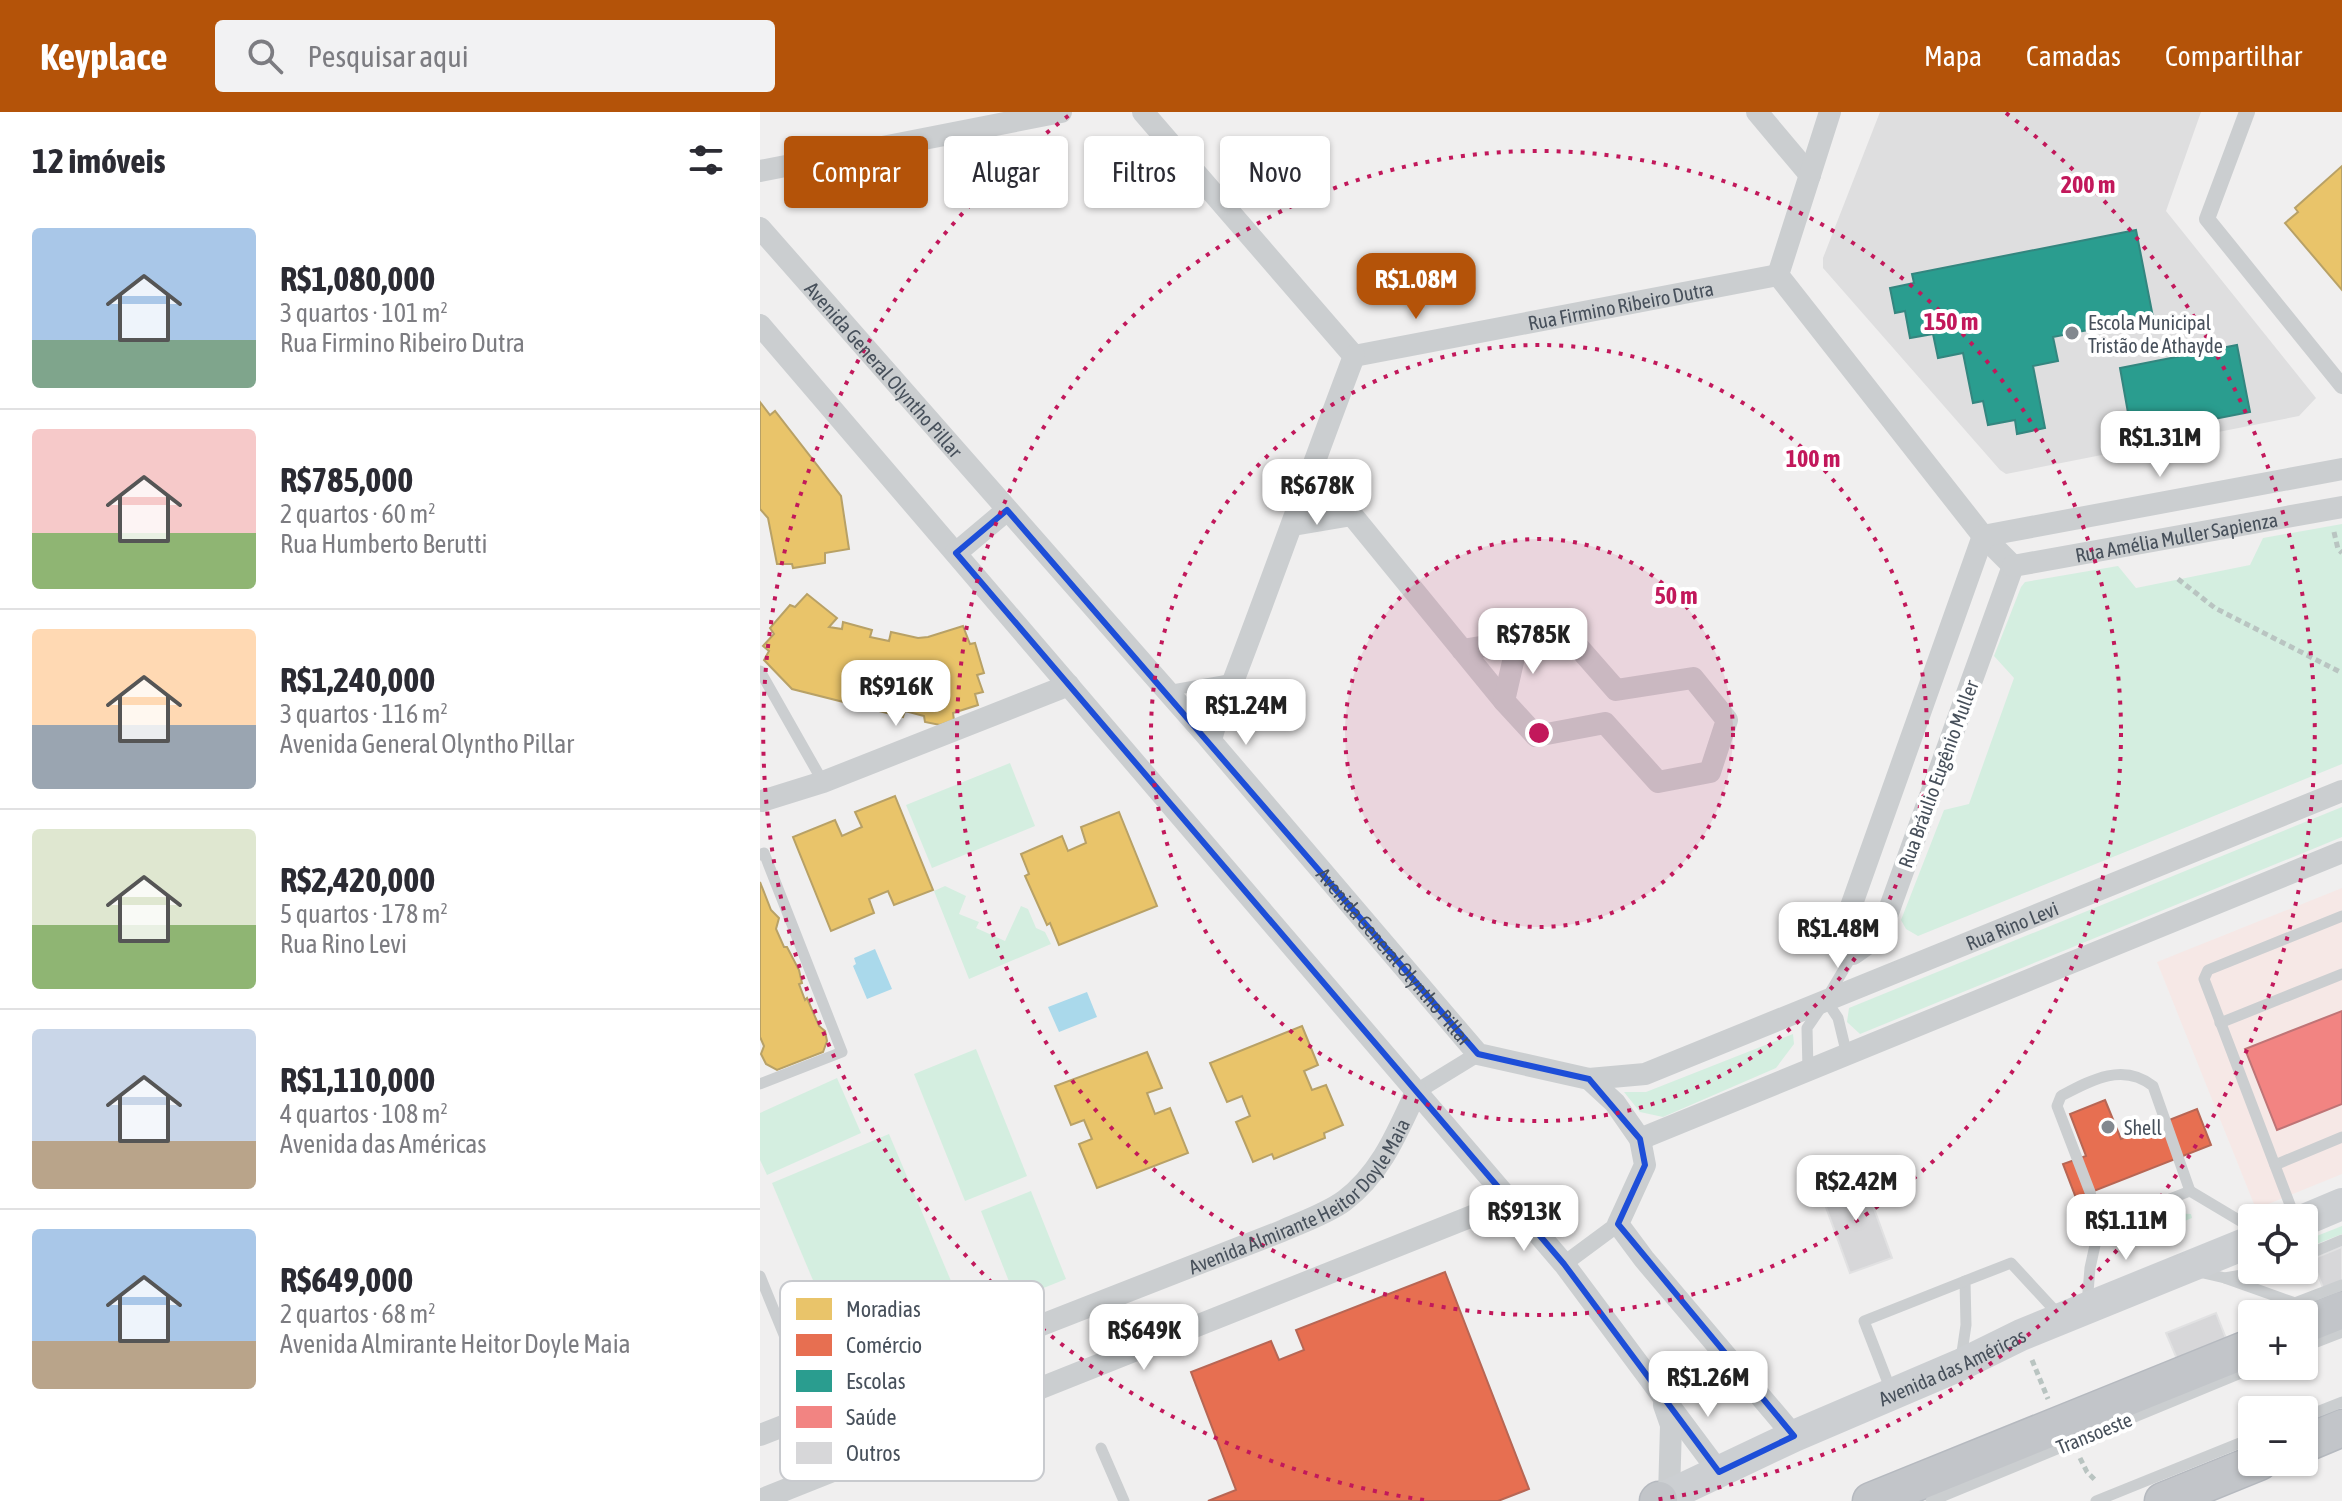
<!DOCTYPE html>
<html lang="pt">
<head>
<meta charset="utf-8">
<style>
	:root { --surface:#fff; --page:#f2f2f3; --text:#2b2b33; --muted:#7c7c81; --line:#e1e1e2; --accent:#b45309 }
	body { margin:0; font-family:"Asap Condensed",sans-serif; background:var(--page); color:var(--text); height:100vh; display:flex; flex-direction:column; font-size:30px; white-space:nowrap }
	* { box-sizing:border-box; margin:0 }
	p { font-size:26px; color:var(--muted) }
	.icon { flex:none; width:44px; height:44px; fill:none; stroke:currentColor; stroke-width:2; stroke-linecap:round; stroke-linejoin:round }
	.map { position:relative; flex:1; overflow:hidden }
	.side { display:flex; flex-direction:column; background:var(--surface); width:760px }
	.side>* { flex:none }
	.hud { position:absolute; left:24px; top:24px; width:760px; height:72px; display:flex; gap:16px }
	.buttons { position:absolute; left:1478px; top:1092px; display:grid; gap:16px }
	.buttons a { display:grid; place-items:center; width:80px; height:80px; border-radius:8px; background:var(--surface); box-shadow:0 2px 6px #0004; font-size:40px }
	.price { position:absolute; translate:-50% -68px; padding:0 18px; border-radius:16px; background:#fff; color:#222; font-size:26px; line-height:52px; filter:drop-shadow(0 2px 4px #0008) }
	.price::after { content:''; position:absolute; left:50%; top:48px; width:24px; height:18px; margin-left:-12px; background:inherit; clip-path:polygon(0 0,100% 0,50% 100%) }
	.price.current { background:var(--accent); color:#fff }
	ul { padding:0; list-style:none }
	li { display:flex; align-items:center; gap:24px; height:200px; padding:0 32px }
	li+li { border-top:2px solid var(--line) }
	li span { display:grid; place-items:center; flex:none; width:224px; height:160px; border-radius:8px; color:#555 }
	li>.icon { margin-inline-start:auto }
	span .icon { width:96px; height:96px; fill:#fffc; stroke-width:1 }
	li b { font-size:34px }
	h2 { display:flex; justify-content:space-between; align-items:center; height:96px; padding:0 32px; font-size:34px }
	.pill { padding:0 28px; border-radius:8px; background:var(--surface); box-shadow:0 2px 6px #0004; font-size:28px; line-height:72px }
	.pill.current { background:var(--accent); color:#fff }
	header { display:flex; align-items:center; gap:48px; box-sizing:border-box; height:112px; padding:0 40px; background:var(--accent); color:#fff }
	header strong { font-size:38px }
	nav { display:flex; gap:44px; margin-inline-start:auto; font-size:28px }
	.search { width:560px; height:72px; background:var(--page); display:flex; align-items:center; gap:20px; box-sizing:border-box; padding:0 28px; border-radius:8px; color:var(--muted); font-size:30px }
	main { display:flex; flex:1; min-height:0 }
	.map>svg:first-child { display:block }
	.education { fill:#dededf }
	.medical { fill:#f6e8e6 }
	.green { fill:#d4eee0 }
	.water { fill:#aad9eb }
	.homes { fill:#e9c46a; stroke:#b8a166; stroke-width:2 }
	.shops { fill:#e76f51; stroke:#b76654; stroke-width:2 }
	.schools { fill:#2a9d8f; stroke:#33867f; stroke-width:2 }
	.health { fill:#f28482; stroke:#bf7476; stroke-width:2 }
	.building { fill:#d7d7d9; stroke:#e1e1e2; stroke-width:2 }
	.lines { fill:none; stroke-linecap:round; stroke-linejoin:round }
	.trunk-casing { stroke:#b5b9bf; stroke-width:39 }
	.path { stroke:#b9c4c1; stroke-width:5; stroke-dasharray:6 4; stroke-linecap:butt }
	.service { stroke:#cbced0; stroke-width:11 }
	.pedestrian { stroke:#cbced0; stroke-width:16 }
	.minor { stroke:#cbced0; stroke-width:22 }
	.secondary { stroke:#cccfd2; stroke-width:32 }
	.trunk { stroke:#c2c5c9; stroke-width:36 }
	.marked { fill:none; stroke:#1d4ed8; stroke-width:6; stroke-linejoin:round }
	.ring { fill:none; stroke:#c2185b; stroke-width:4; stroke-dasharray:4 8 }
	.poi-dot { fill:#82888f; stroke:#fff; stroke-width:3 }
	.labels { text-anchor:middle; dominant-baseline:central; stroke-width:8; stroke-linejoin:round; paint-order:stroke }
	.street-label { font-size:20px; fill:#47505b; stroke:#fff }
	.poi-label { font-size:20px; fill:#47505b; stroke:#fff; text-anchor:start }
	.key { fill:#fff; stroke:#c8cace; stroke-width:2 }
	.key-label { font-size:22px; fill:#47505b }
	.centre { fill:#c2185b; stroke:#fff; stroke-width:4 }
	.ring-label { font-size:24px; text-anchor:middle; font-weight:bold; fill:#c2185b; stroke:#fff; stroke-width:8; stroke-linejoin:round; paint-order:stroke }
</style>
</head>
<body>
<header>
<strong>Keyplace</strong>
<div class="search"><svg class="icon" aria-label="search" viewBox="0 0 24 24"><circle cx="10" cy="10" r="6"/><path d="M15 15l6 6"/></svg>Pesquisar aqui</div>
<nav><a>Mapa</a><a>Camadas</a><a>Compartilhar</a></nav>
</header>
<main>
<section class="side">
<h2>12 imóveis<svg class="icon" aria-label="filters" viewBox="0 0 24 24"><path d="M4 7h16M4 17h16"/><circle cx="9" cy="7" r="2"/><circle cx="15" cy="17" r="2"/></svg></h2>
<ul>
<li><span style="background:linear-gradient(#a9c7e8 70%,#7fa58c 0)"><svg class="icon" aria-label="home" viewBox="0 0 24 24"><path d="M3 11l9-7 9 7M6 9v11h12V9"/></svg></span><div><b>R$1,080,000</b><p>3 quartos · 101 m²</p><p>Rua Firmino Ribeiro Dutra</p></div></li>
<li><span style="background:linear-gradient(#f6c9c9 65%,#8fb573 0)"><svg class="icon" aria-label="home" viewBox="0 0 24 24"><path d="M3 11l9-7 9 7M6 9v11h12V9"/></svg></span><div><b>R$785,000</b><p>2 quartos · 60 m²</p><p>Rua Humberto Berutti</p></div></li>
<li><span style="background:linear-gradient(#ffd9b3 60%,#9aa5b1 0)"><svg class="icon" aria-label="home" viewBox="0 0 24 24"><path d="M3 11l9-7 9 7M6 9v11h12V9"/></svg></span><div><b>R$1,240,000</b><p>3 quartos · 116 m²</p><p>Avenida General Olyntho Pillar</p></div></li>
<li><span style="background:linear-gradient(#dfe7d0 60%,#8fb573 0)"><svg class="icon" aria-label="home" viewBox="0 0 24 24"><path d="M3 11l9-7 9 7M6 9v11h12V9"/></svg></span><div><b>R$2,420,000</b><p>5 quartos · 178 m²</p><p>Rua Rino Levi</p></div></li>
<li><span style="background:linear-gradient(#c9d6e8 70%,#b9a48a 0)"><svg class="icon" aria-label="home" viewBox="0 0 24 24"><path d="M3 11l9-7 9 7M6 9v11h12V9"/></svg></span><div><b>R$1,110,000</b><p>4 quartos · 108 m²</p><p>Avenida das Américas</p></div></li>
<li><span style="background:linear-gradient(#a9c7e8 70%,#b9a48a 0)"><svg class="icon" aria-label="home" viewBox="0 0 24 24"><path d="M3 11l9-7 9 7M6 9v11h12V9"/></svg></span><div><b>R$649,000</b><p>2 quartos · 68 m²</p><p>Avenida Almirante Heitor Doyle Maia</p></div></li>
</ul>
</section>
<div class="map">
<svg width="1582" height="1389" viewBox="0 0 1582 1389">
	<rect width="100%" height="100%" fill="#f0efef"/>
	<polygon class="education" points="1120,0 1441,0 1406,99 1556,286 1539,304 1246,362 1240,358 1063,156 1063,146"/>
	<polygon class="medical" points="1582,776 1582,1062 1496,1097 1397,850"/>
	<g class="green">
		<polygon points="1582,412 1582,652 1158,824 1146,817 1141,808 1184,698 1209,692 1254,566 1234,544 1261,475 1265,470 1358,454 1376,476 1490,453 1503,426"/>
		<polygon points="250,651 275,714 172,756 146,693"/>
		<polygon points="1582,695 1582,725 1100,922 1087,910 1089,896"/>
		<polygon points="185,774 206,784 199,802 219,810 216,816 245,829 261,794 268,797 276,816 285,820 291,832 209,867 174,779"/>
		<polygon points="1033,922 1034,932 1016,956 903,1005 880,1000 864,980 886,980"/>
		<polygon points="216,937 267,1064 205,1089 154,962"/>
		<polygon points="77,966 101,1021 7,1063 0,1048 0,1001"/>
		<polygon points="129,1022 207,1207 90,1256 12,1071"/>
		<polygon points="271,1079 306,1167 256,1187 221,1099"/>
		<path d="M1410,1101L1431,1102L1432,1106L1357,1136C1365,1114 1388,1106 1410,1101Z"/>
		<polygon points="1582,1114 1582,1122 1544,1137 1544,1129"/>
	</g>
	<g class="water">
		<polygon points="115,837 132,877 107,887 93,854 96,852 94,846"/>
		<polygon points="327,880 337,905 299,920 288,895"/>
	</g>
	<g class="homes">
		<polygon points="1582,54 1582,178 1525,111 1538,100 1535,96"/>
		<polygon points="0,290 10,303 15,299 81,384 89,437 65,441 65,451 33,456 32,452 17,452 8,406 0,397"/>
		<polygon points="47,482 77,506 69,515 82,517 83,510 112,518 110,525 129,529 131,520 158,526 168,525 203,514 210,532 215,531 224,561 217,563 223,580 215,582 218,593 193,601 194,608 180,613 165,610 164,604 145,599 143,605 32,577 4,548 9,539 3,534 14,522 10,516 30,493 35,495"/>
		<polygon points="135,684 173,778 134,793 128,779 109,787 114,801 71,819 33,725 75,708 82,724 102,715 95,700"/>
		<polygon points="359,700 397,794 299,833 290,811 287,813 265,764 269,762 261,742 302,724 308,739 326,731 321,715"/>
		<polygon points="0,770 11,798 19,806 16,817 24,835 27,835 39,858 42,871 39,872 45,888 47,886 59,914 65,919 67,929 63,940 17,958 6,952 1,942 4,934 0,925"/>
		<polygon points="542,914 558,953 544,959 552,978 566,973 583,1013 564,1021 565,1026 514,1047 512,1042 493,1050 476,1010 490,1004 482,984 467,990 450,951"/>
		<polygon points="387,940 402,976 387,981 395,1002 410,996 428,1041 337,1076 319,1032 332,1027 324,1008 311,1013 295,974"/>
	</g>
	<g class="shops">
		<polygon points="1345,988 1361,1027 1437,997 1451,1033 1316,1086 1303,1052 1326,1044 1310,1002"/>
		<polygon points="685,1160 769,1377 738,1389 448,1389 476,1378 431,1260 511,1229 519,1248 544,1238 536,1218"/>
	</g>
	<g class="schools">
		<polygon points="1376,118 1393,205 1293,225 1298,249 1273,254 1285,316 1257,322 1255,308 1228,313 1223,289 1213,291 1203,241 1178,246 1173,222 1150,226 1145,199 1135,201 1130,176 1154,171 1152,162"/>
		<polygon points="1477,233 1490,300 1372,323 1360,256"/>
	</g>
	<polygon class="health" points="1582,899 1582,992 1517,1018 1485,937"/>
	<g class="building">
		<polygon points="1101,1061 1132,1146 1090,1161 1059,1076"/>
		<polygon points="1582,1135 1582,1169 1563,1176 1552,1147"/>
		<polygon points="1456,1201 1469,1234 1420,1254 1406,1221"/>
	</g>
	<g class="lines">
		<g class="trunk-casing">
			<g id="trunk">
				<polyline points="1544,1213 1582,1198"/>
				<polyline points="1544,1332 1582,1316"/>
				<polyline points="898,1389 899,1388"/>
				<polyline points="1111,1389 1492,1235"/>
				<polyline points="1403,1389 1499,1350"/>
			</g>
		</g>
		<g class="path">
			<polyline points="1574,420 1578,437 1582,441"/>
			<polyline points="1418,467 1455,496 1582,561"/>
			<polyline points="1272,1248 1288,1287"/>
			<polyline points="1320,1346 1327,1360 1337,1370"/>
		</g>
		<g class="service">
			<polyline points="0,559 63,670"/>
			<polyline points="407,579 474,567 455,634"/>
			<polyline points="0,743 4,741 82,940 0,972"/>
			<polyline points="1068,884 1093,842"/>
			<polyline points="1460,911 1582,862"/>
			<polyline points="1048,958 1047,916 1066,888 1078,906 1087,943"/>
			<polyline points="1515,1053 1582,1025"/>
			<polyline points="1535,1106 1444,867 1448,858 1582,804"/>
			<path d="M1339,1115L1330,1080L1297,994L1301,984C1331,968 1363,950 1393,974L1430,1079"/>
			<polyline points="1544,1144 1582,1128"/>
			<polyline points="1439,1160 1465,1166 1509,1158"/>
			<polyline points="0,1164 56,1301"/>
			<polyline points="1465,1166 1535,1191 1582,1173"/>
			<polyline points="1327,1192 1330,1156 1339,1115 1430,1079 1492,1116"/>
			<polyline points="1544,1235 1582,1220"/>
			<polyline points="1201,1247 1206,1213 1205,1169 1251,1151 1299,1203"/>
			<polyline points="1132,1281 1104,1209 1205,1169"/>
			<polyline points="1544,1305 1582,1290"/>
			<polyline points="341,1336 364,1389"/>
			<polyline points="1171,1389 1498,1254"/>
			<polyline points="1336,1389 1492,1326"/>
		</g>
		<g class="pedestrian">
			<polyline points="1487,0 1447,107 1582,274"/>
			<polyline points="656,980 718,942"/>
			<polyline points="804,1152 858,1112"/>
		</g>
		<g class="minor">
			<path id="s1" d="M383,0L594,244L1018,163"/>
			<polyline points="997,0 1050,63"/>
			<polyline points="1070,0 1018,163 1223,424 1253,454"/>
			<polyline points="0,59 301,0"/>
			<path id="s2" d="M0,116L445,622L718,942L829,967L855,991L880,1027L885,1053L858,1112L884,1147L1034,1324"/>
			<polyline points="0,213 804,1152 959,1360"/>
			<polyline points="549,364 592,403 744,589 776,624 845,611 898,670 950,660 967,608 933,566 856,578 806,521 702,538"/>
			<polyline points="533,413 592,403"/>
			<polyline points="196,441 247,398"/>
			<polyline points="1253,454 1120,823 1093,842 1083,817 1223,424 1582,357"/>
			<path id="s3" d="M1253,454L1582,395"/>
			<path d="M474,567C515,460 553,352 594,244"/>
			<polyline points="744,589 758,528"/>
			<polyline points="2,689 63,670 309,573"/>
			<path id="s4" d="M829,967L885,962L1582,679"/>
			<polyline points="880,1027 1582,740"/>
			<polyline points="904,1293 911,1313 909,1383"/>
			<path id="s5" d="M0,1323L522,1119C542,1110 566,1102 584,1089C621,1061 637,1021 656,980"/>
			<polyline points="0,1388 750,1089"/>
		</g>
		<g class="secondary">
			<polyline points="1544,1108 1582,1092"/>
			<path id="s6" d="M897,1389L1034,1324L1200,1253L1261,1223L1492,1129"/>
		</g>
		<use href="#trunk" class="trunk"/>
	</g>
	<path class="marked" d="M247,398L718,942L829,967L880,1027L885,1053L858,1112L1034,1324L959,1360L804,1152L196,441Z"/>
	<circle cx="779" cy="621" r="194" fill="#c2185b" fill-opacity=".12"/>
	<g class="ring">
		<circle cx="779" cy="621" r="194"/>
		<circle cx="779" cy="621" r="388"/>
		<circle cx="779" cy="621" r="582"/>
		<path d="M664 1388A776 776 0 0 1 312 1M1246 1A776 776 0 0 1 894 1388"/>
	</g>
	<g class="poi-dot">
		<circle cx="1312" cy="221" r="8"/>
		<circle cx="1348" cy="1015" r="8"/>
	</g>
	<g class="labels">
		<g class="street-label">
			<text stroke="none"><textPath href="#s1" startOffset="594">Rua Firmino Ribeiro Dutra</textPath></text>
			<text stroke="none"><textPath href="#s2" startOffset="188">Avenida General Olyntho Pillar</textPath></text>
			<text stroke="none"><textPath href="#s3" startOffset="166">Rua Amélia Muller Sapienza</textPath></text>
			<text transform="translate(1178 662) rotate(-70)">Rua Bráulio Eugênio Muller</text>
			<text stroke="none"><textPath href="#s4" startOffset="452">Rua Rino Levi</textPath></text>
			<text stroke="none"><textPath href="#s2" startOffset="966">Avenida General Olyntho Pillar</textPath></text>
			<text stroke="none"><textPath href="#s5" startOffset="596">Avenida Almirante Heitor Doyle Maia</textPath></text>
			<text stroke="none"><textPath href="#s6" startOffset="324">Avenida das Américas</textPath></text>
			<text transform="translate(1334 1321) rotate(-22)">Transoeste</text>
		</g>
		<g class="poi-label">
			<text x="1328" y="210">Escola Municipal<tspan x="1328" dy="23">Tristão de Athayde</tspan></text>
			<text x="1364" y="1015">Shell</text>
		</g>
	</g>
	<rect x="20" y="1169" width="264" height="200" rx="12" class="key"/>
	<rect x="36" y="1186" width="36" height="22" fill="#e9c46a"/>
	<rect x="36" y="1222" width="36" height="22" fill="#e76f51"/>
	<rect x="36" y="1258" width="36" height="22" fill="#2a9d8f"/>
	<rect x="36" y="1294" width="36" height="22" fill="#f28482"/>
	<rect x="36" y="1330" width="36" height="22" fill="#d7d7d9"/>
	<g class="key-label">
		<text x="86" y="1205">Moradias</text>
		<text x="86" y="1241">Comércio</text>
		<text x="86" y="1277">Escolas</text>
		<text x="86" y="1313">Saúde</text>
		<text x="86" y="1349">Outros</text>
	</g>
	<circle cx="779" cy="621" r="12" class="centre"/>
	<g class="ring-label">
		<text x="1328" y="81">200 m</text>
		<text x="1191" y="218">150 m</text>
		<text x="1053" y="355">100 m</text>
		<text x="916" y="492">50 m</text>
	</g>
</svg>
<div class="buttons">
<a><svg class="icon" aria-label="locate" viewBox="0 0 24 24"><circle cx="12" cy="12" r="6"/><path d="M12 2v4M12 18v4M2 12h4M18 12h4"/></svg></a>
<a>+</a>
<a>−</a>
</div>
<b class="price current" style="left:656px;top:209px">R$1.08M</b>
<b class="price" style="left:1400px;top:367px">R$1.31M</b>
<b class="price" style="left:557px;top:415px">R$678K</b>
<b class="price" style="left:773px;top:564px">R$785K</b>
<b class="price" style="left:136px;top:616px">R$916K</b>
<b class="price" style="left:486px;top:635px">R$1.24M</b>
<b class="price" style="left:1078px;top:858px">R$1.48M</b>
<b class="price" style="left:1096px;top:1111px">R$2.42M</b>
<b class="price" style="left:764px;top:1141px">R$913K</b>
<b class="price" style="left:1366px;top:1150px">R$1.11M</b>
<b class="price" style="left:384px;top:1260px">R$649K</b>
<b class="price" style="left:948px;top:1307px">R$1.26M</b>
<div class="hud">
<a class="pill current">Comprar</a>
<a class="pill">Alugar</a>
<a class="pill">Filtros</a>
<a class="pill">Novo</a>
</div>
</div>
</main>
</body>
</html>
